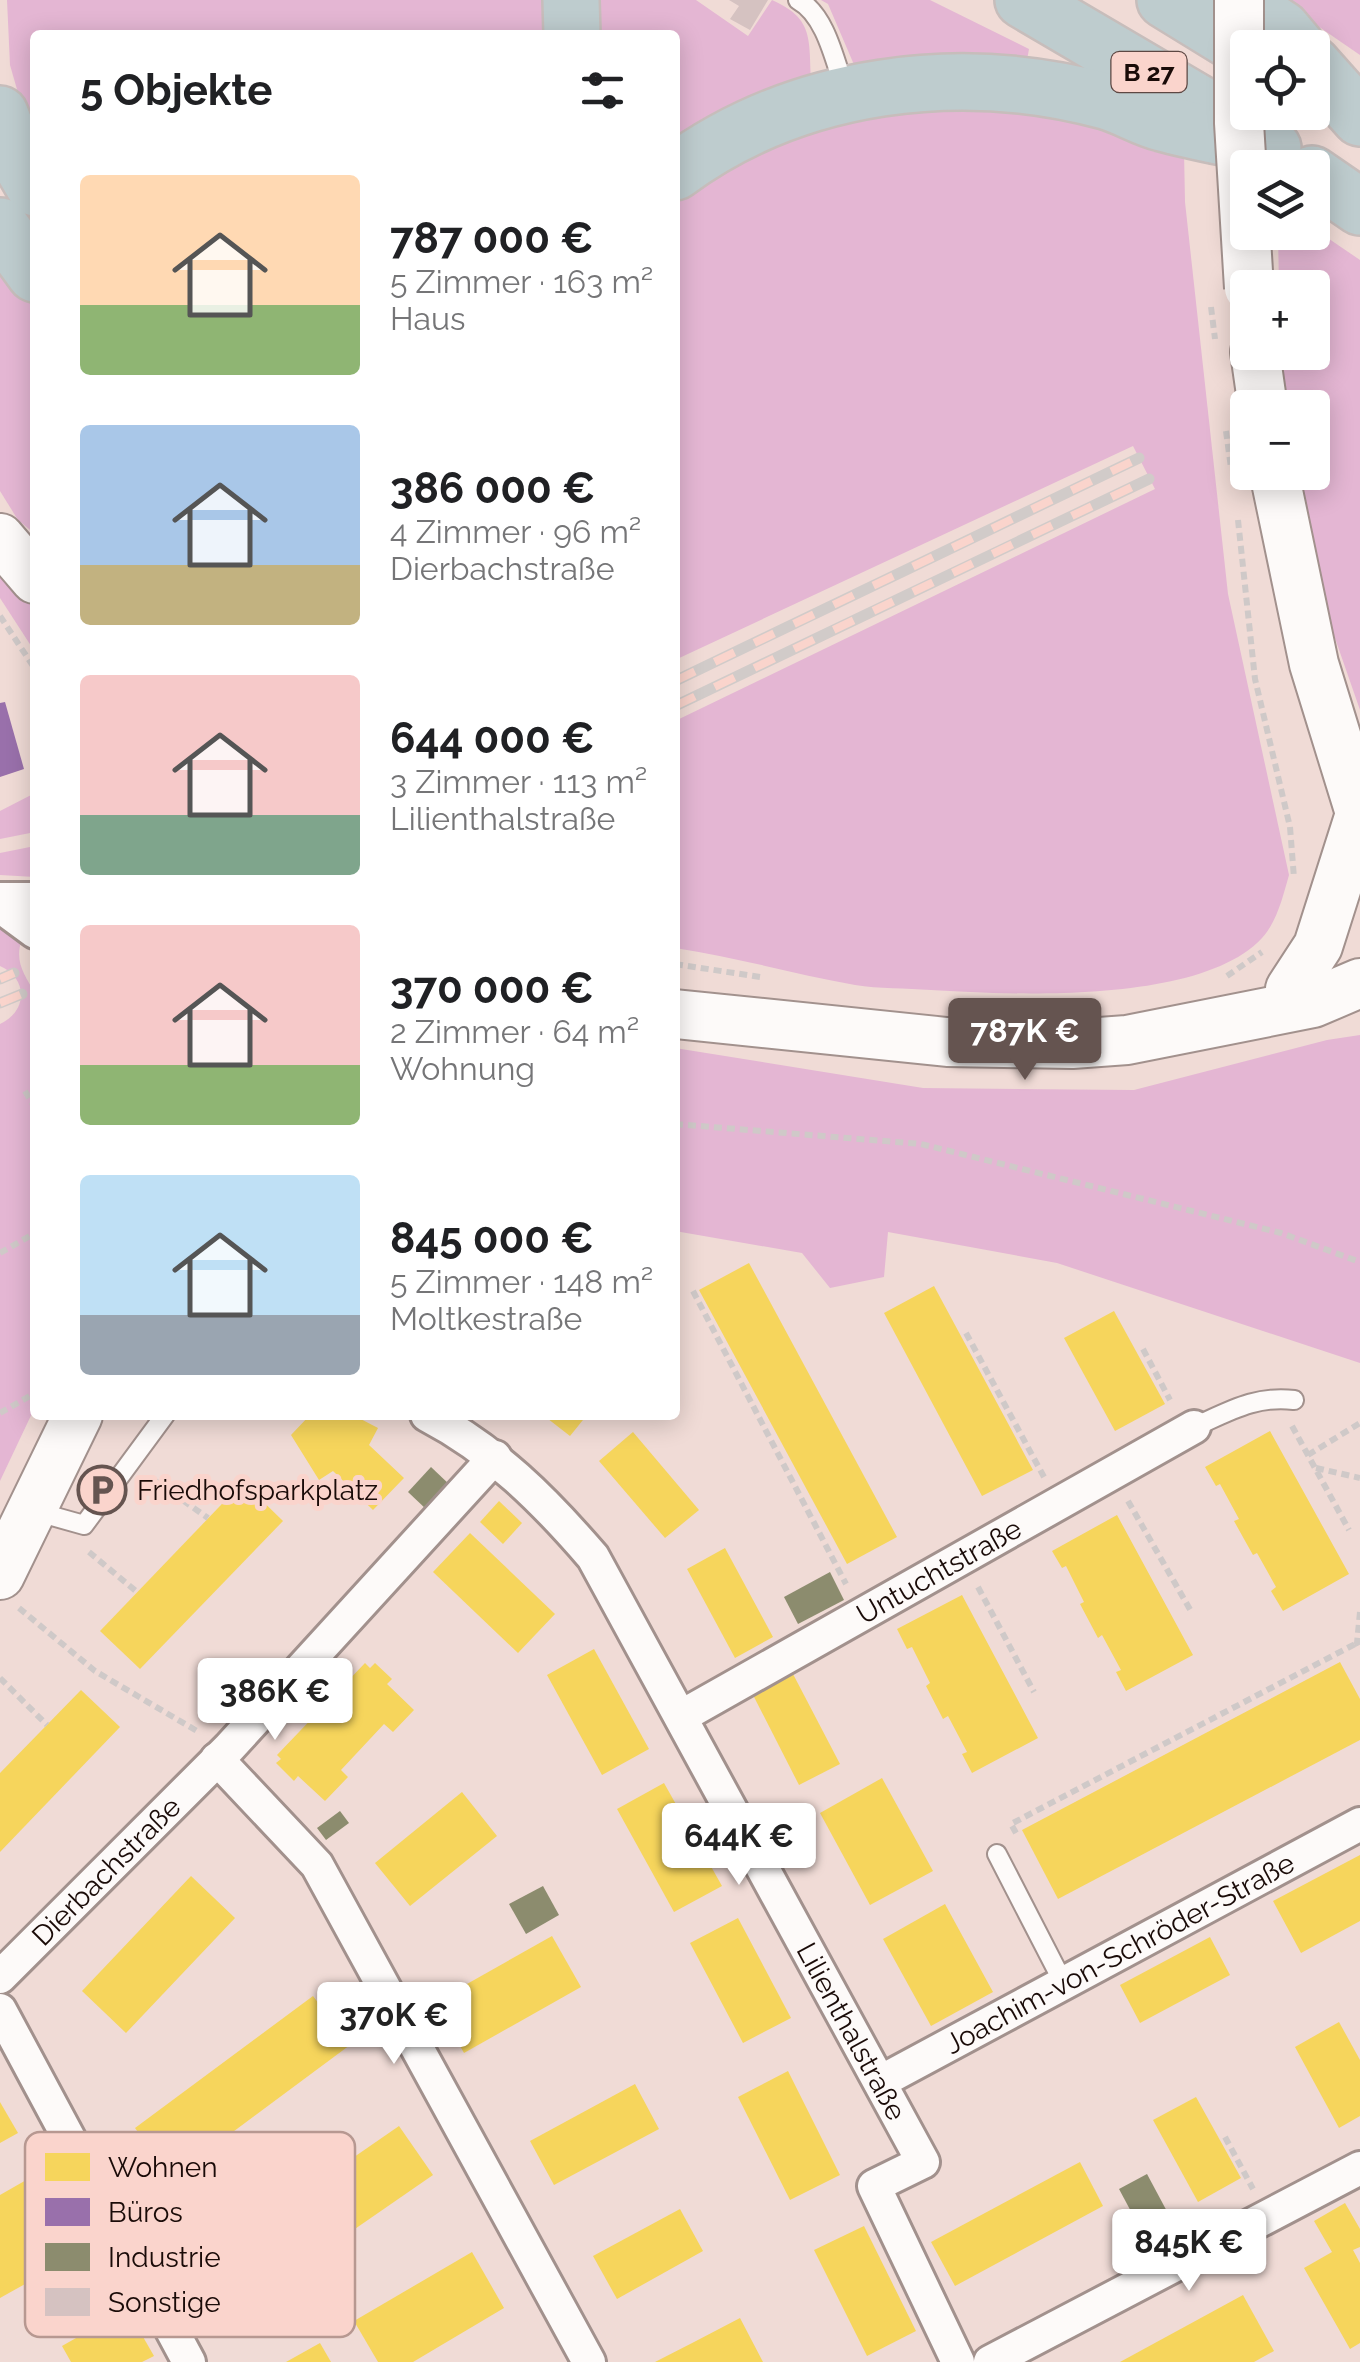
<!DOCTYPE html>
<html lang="de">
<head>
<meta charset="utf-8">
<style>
	:root { --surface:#fff; --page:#f2f2f2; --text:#202124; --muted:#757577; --accent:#655450 }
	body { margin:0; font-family:Raleway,sans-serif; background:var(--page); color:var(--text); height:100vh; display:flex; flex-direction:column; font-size:38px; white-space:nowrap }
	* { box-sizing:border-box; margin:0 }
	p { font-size:32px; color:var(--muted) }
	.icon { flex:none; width:55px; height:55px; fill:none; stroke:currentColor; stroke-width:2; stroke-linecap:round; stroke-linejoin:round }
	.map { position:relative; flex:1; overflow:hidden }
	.sheet { position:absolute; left:30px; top:30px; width:650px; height:1390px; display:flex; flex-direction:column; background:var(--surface); border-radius:10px; box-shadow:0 5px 25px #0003 }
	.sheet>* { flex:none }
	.tools { position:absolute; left:1230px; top:30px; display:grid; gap:20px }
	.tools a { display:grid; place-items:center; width:100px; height:100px; border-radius:10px; background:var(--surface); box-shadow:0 5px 25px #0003; font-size:50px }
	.price { position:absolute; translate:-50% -85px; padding:0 22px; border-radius:10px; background:#fff; color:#222; font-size:32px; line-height:65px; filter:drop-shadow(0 2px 5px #0008) }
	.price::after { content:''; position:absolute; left:50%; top:60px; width:30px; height:22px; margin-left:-15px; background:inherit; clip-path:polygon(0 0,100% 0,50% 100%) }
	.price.active { background:var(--accent); color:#fff }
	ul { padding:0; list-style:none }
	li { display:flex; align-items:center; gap:30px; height:250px; padding:0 50px }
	li span { display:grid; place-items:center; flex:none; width:280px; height:200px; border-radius:10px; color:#555 }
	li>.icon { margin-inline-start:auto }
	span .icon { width:120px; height:120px; fill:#fffc; stroke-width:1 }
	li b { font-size:42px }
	h2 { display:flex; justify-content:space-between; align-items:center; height:120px; padding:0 50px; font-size:42px }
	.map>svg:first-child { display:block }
	.green { fill:#e4b6d3 }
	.homes { fill:#f6d55c }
	.offices { fill:#9970ab }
	.industry { fill:#8c8c6e }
	.building { fill:#d5c2c1 }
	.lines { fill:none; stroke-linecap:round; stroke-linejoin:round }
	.lane-casing { stroke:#a2918d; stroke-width:22 }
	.street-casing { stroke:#a2918d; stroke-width:38 }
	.secondary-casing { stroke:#a2918d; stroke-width:52 }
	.highway-casing { stroke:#c7bdbb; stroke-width:60 }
	.path { stroke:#cfc9c8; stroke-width:6; stroke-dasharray:8 5; stroke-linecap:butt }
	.lane { stroke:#fdfaf9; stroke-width:18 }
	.street { stroke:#fdfaf9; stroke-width:32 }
	.secondary { stroke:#fdfaf9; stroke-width:48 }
	.highway { stroke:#beccce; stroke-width:55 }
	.rail-casing { stroke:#d1cbc9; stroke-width:11 }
	.rail { stroke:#fad4cc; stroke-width:8; stroke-dasharray:22; stroke-linecap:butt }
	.secondary-bridge-casing { stroke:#a2918d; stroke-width:52; stroke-linecap:butt }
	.secondary-bridge { stroke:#fdfaf9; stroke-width:48 }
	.labels { text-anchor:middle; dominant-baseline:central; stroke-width:10; stroke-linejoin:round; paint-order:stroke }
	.shield { fill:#fad4cc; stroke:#5d4743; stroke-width:2.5 }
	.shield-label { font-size:25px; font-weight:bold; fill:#1a0b08 }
	.poi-label { font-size:28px; fill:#1a0b08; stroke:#fad4cc; text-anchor:start }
	.street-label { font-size:28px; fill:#1a0b08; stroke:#fad4cc }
	.key { fill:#fad4cc; stroke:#b79891; stroke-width:2.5 }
	.key-label { font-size:28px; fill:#1a0b08 }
</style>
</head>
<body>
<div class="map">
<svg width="1360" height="2362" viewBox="0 0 1360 2362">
	<rect width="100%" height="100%" fill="#f0dbd6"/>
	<g class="green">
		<polygon points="7,0 543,0 543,35 35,35 35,152 10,65"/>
		<path d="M588,0H696L748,36L772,0C813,18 809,38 811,78L675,148V35H590Z"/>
		<polygon points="821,0 930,0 1029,49 1027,60 855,67 828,4"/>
		<polygon points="1280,0 1360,0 1360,55"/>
		<path d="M1019,96L1184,151L1185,202L1228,594L1289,875C1283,896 1277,922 1262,938C1201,1004 1015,995 931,990C906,988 879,989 855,985C794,974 735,957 675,948V721L1155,489L1133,446L675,660V194L798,122Z"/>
		<polygon points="1313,228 1360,260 1360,710 1328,618 1295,473 1312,472 1312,408 1286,407 1280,353 1312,352 1312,288 1279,287 1278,233 1312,232"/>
		<polygon points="0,267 35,303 35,534 18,520 0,491"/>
		<polygon points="0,568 35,609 35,652 0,598"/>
		<polygon points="35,793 35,832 0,839 0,811"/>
		<polygon points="35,846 35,877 0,875 0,853"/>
		<path d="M0,928L22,939C14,961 24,974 35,993V1407L0,1481V1024C28,1011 28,978 0,966Z"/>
		<polygon points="1360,1035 1360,1363 1057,1263 888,1232 884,1277 830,1288 802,1253 675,1231 675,1048 923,1088 1134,1090 1327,1040"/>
	</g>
	<g class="homes">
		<polygon points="749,1263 897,1537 847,1564 699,1290"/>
		<polygon points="934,1286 1033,1470 982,1496 884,1313"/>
		<polygon points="1114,1311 1165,1404 1115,1431 1064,1338"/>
		<polygon points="310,1415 353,1415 378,1428 369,1445 404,1478 373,1510 333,1471 319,1480 291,1435"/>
		<polygon points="543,1415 587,1415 570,1436"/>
		<polygon points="1270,1431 1349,1574 1283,1611 1271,1591 1276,1587 1257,1553 1253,1555 1244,1539 1234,1521 1239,1519 1220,1484 1216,1486 1205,1467"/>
		<polygon points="633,1432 699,1510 665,1538 599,1461"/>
		<polygon points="243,1482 283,1521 140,1669 100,1631"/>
		<polygon points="499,1501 522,1523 503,1544 480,1522"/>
		<polygon points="1117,1515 1193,1655 1126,1691 1116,1672 1121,1670 1102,1635 1098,1638 1080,1604 1084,1602 1066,1566 1062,1568 1052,1551"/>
		<polygon points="470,1533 555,1614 518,1653 433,1572"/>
		<polygon points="725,1548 773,1637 735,1658 687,1569"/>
		<polygon points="962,1595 1038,1738 972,1773 962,1754 967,1752 948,1716 943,1719 926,1686 930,1683 912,1647 907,1649 897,1629"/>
		<polygon points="594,1649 649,1749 602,1775 547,1675"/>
		<polygon points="1340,1662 1360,1699 1360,1740 1058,1899 1022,1830"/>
		<polygon points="365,1663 370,1668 375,1663 392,1679 387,1684 414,1710 393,1732 384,1724 341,1770 348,1777 325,1801 298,1776 294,1781 276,1763 281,1759 277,1755"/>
		<polygon points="793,1674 840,1764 799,1785 753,1695"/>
		<polygon points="81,1690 120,1727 0,1852 0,1773"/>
		<polygon points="882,1778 933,1871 870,1905 820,1813"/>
		<polygon points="664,1783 722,1886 674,1912 617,1809"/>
		<polygon points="462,1792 497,1836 410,1906 375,1863"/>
		<polygon points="1360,1855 1360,1921 1301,1953 1273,1901"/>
		<polygon points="191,1876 235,1918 126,2033 82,1991"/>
		<polygon points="945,1904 993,1992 931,2026 883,1939"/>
		<polygon points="738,1918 791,2018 743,2043 690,1943"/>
		<polygon points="552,1936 581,1987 464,2053 435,2002"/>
		<polygon points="1210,1937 1230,1975 1140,2023 1120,1985"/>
		<polygon points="313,1996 350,2045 171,2178 135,2128"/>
		<polygon points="1339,2022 1360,2060 1360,2116 1339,2128 1295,2047"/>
		<polygon points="788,2071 840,2175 790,2200 738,2097"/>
		<polygon points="635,2084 659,2129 554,2185 530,2141"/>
		<polygon points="1196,2097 1241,2178 1198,2202 1153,2120"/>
		<polygon points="0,2102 18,2133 0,2143"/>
		<polygon points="399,2126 433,2175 323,2251 289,2202"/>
		<polygon points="1080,2162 1103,2206 955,2286 931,2242"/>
		<polygon points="42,2171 86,2250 0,2298 0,2195"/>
		<polygon points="1345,2203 1360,2229 1360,2247 1353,2250 1360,2263 1360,2343 1350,2349 1304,2268 1332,2252 1314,2221"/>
		<polygon points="680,2209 703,2251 617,2299 593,2256"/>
		<polygon points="864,2226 916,2331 867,2356 814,2250"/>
		<polygon points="472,2252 504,2308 413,2362 378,2362 354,2321"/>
		<polygon points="1243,2295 1274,2351 1254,2362 1120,2362"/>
		<polygon points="127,2309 154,2356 142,2362 71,2362 62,2346"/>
		<polygon points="740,2318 763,2362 655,2362 696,2341"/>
		<polygon points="320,2343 331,2362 286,2362"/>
	</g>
	<polygon class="offices" points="5,702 24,769 0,777 0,703"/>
	<g class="industry">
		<polygon points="431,1467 451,1486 427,1510 408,1492"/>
		<polygon points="830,1572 844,1600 798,1624 784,1597"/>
		<polygon points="340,1811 349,1823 326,1840 317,1828"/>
		<polygon points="543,1886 559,1915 526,1934 509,1904"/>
		<polygon points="1147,2174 1170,2217 1142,2232 1119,2189"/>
	</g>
	<polygon class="building" points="729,0 768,0 750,30 730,19 739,6"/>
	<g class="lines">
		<g class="lane-casing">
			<g id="lane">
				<path d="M798,0C826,15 835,62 845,90"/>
				<path d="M1194,1427C1228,1412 1256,1395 1294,1400"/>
				<polyline points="34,1511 84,1525 165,1415"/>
				<polyline points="997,1854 1064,1984"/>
			</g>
		</g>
		<g class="street-casing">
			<g id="street">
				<polyline points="0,899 35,899"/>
				<polyline points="0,906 35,932"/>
				<path id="s1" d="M427,1415C494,1450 544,1500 593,1557L923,2162L874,2186L958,2362"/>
				<path id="s2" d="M682,1716L1194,1427"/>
				<polyline points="217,1759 317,1865 589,2362"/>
				<path id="s3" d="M0,1977L229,1748L495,1457"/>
				<polyline points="0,2010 189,2362"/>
				<path id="s4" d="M880,2082L1360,1824"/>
				<polyline points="990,2362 1360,2168"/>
			</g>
		</g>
		<g class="secondary-casing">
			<g id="secondary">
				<polyline points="1255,352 1263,408"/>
				<polyline points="1274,472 1314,664 1360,813"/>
				<polyline points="0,538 35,579"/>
				<polyline points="1290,989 1318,946 1360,814"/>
				<polyline points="675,1014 947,1042 1072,1044 1127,1040 1313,1003 1360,983"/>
				<polyline points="0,1575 78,1415"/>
			</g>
		</g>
		<g class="highway-casing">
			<g id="highway">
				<polyline points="571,0 572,35"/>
				<polyline points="1023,0 1236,125"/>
				<polyline points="1165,0 1248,51"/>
				<polyline points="1238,0 1282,29 1298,48"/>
				<polyline points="1312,64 1360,118"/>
				<polyline points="0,114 18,159 35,188"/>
				<path d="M675,172C797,82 960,62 1105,101C1124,106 1142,118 1162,123C1198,133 1236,139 1273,148"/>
				<polyline points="1312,174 1360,207"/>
				<polyline points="0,226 35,274"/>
			</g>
		</g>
		<g class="path">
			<polyline points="1211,307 1215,339"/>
			<polyline points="1226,431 1231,468"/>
			<polyline points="1238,520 1255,679 1290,827 1294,878"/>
			<polyline points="0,616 35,669"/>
			<polyline points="675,964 760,977"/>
			<polyline points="1227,976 1262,952"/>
			<polyline points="25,1091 35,1108"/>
			<polyline points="675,1124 921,1144 1281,1233 1360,1262"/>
			<polyline points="0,1253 35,1233"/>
			<polyline points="693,1291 846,1584"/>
			<polyline points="966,1333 1044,1477"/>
			<polyline points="1143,1349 1170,1400"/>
			<polyline points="0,1413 35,1393"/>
			<polyline points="1292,1426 1349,1530"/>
			<polyline points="1308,1455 1360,1423"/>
			<polyline points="1316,1468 1360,1478"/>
			<polyline points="151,1478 208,1518"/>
			<polyline points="1128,1501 1192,1613"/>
			<polyline points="89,1552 137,1592"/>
			<polyline points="978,1587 1034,1692"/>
			<polyline points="19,1608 95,1671 197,1731"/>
			<polyline points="1360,1612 1357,1643 1360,1649"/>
			<polyline points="0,1678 47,1725"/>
			<polyline points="1016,1833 1011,1824 1357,1643"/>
			<polyline points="1225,2137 1253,2189"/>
		</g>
		<use href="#lane" class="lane"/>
		<use href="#street" class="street"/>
		<use href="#secondary" class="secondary"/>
		<use href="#highway" class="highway"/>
		<g class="rail-casing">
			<g id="rail">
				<polyline points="675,681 1139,458"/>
				<polyline points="675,706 1149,479"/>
				<polyline points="0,979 14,973"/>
				<polyline points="0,1003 22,994"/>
			</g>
		</g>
		<use href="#rail" class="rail"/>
		<g class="secondary-bridge-casing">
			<polyline id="secondary-bridge" points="1239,0 1239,123 1249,288"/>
		</g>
		<use href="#secondary-bridge" class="secondary-bridge"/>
	</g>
	<defs>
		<g id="parking-ring" transform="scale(2.5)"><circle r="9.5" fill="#fad4cc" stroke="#655450" stroke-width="1.5"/><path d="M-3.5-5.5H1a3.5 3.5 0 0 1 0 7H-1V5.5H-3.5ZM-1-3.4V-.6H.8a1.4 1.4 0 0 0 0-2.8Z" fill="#655450"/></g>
	</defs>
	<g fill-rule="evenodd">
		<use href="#parking-ring" x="102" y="1490"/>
	</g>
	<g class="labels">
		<rect class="shield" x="1111.5" y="52" width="75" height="40" rx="8"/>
		<g class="shield-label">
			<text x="1149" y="72">B 27</text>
		</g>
		<g class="poi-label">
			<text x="137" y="1490">Friedhofsparkplatz</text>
		</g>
		<g class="street-label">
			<text stroke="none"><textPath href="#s2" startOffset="295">Untuchtstraße</textPath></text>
			<text stroke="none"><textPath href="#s3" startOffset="150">Dierbachstraße</textPath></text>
			<text stroke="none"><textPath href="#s4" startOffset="272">Joachim-von-Schröder-Straße</textPath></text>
			<text stroke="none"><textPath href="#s1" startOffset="760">Lilienthalstraße</textPath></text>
		</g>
	</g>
	<rect x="25" y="2132" width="330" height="205" rx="15" class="key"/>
	<rect x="45" y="2153" width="45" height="28" fill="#f6d55c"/>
	<rect x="45" y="2198" width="45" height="28" fill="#9970ab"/>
	<rect x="45" y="2243" width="45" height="28" fill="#8c8c6e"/>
	<rect x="45" y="2288" width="45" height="28" fill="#d5c2c1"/>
	<g class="key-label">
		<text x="108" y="2177">Wohnen</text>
		<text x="108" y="2222">Büros</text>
		<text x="108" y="2267">Industrie</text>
		<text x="108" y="2312">Sonstige</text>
	</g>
</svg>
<div class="tools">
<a><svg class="icon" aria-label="locate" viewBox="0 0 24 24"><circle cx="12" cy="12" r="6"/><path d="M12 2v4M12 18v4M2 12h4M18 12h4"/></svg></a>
<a><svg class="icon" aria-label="layers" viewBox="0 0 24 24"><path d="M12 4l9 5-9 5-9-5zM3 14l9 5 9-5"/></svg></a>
<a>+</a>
<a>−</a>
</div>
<b class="price active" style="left:1025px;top:1083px">787K €</b>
<b class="price" style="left:275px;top:1743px">386K €</b>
<b class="price" style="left:739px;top:1888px">644K €</b>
<b class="price" style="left:394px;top:2067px">370K €</b>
<b class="price" style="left:1189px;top:2294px">845K €</b>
<section class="sheet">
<h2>5 Objekte<svg class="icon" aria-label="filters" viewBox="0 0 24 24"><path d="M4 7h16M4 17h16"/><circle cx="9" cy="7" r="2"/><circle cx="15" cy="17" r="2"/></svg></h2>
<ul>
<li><span style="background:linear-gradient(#ffd9b3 65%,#8fb573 0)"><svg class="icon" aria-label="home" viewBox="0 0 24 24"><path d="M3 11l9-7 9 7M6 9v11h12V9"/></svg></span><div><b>787 000 €</b><p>5 Zimmer · 163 m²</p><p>Haus</p></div></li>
<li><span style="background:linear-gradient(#a9c7e8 70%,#c2b280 0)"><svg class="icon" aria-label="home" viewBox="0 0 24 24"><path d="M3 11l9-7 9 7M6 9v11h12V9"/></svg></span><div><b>386 000 €</b><p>4 Zimmer · 96 m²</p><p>Dierbachstraße</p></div></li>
<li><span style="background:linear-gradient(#f6c9c9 70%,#7fa58c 0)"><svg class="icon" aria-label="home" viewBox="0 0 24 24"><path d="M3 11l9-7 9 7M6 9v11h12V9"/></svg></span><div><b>644 000 €</b><p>3 Zimmer · 113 m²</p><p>Lilienthalstraße</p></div></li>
<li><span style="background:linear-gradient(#f6c9c9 70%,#8fb573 0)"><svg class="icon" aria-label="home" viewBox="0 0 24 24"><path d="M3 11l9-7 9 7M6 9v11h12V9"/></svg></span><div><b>370 000 €</b><p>2 Zimmer · 64 m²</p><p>Wohnung</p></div></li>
<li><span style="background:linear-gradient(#bfe0f5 70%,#9aa5b1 0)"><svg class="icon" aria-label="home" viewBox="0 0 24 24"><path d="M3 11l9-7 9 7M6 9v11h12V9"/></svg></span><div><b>845 000 €</b><p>5 Zimmer · 148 m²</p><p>Moltkestraße</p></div></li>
</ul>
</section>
</div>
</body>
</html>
